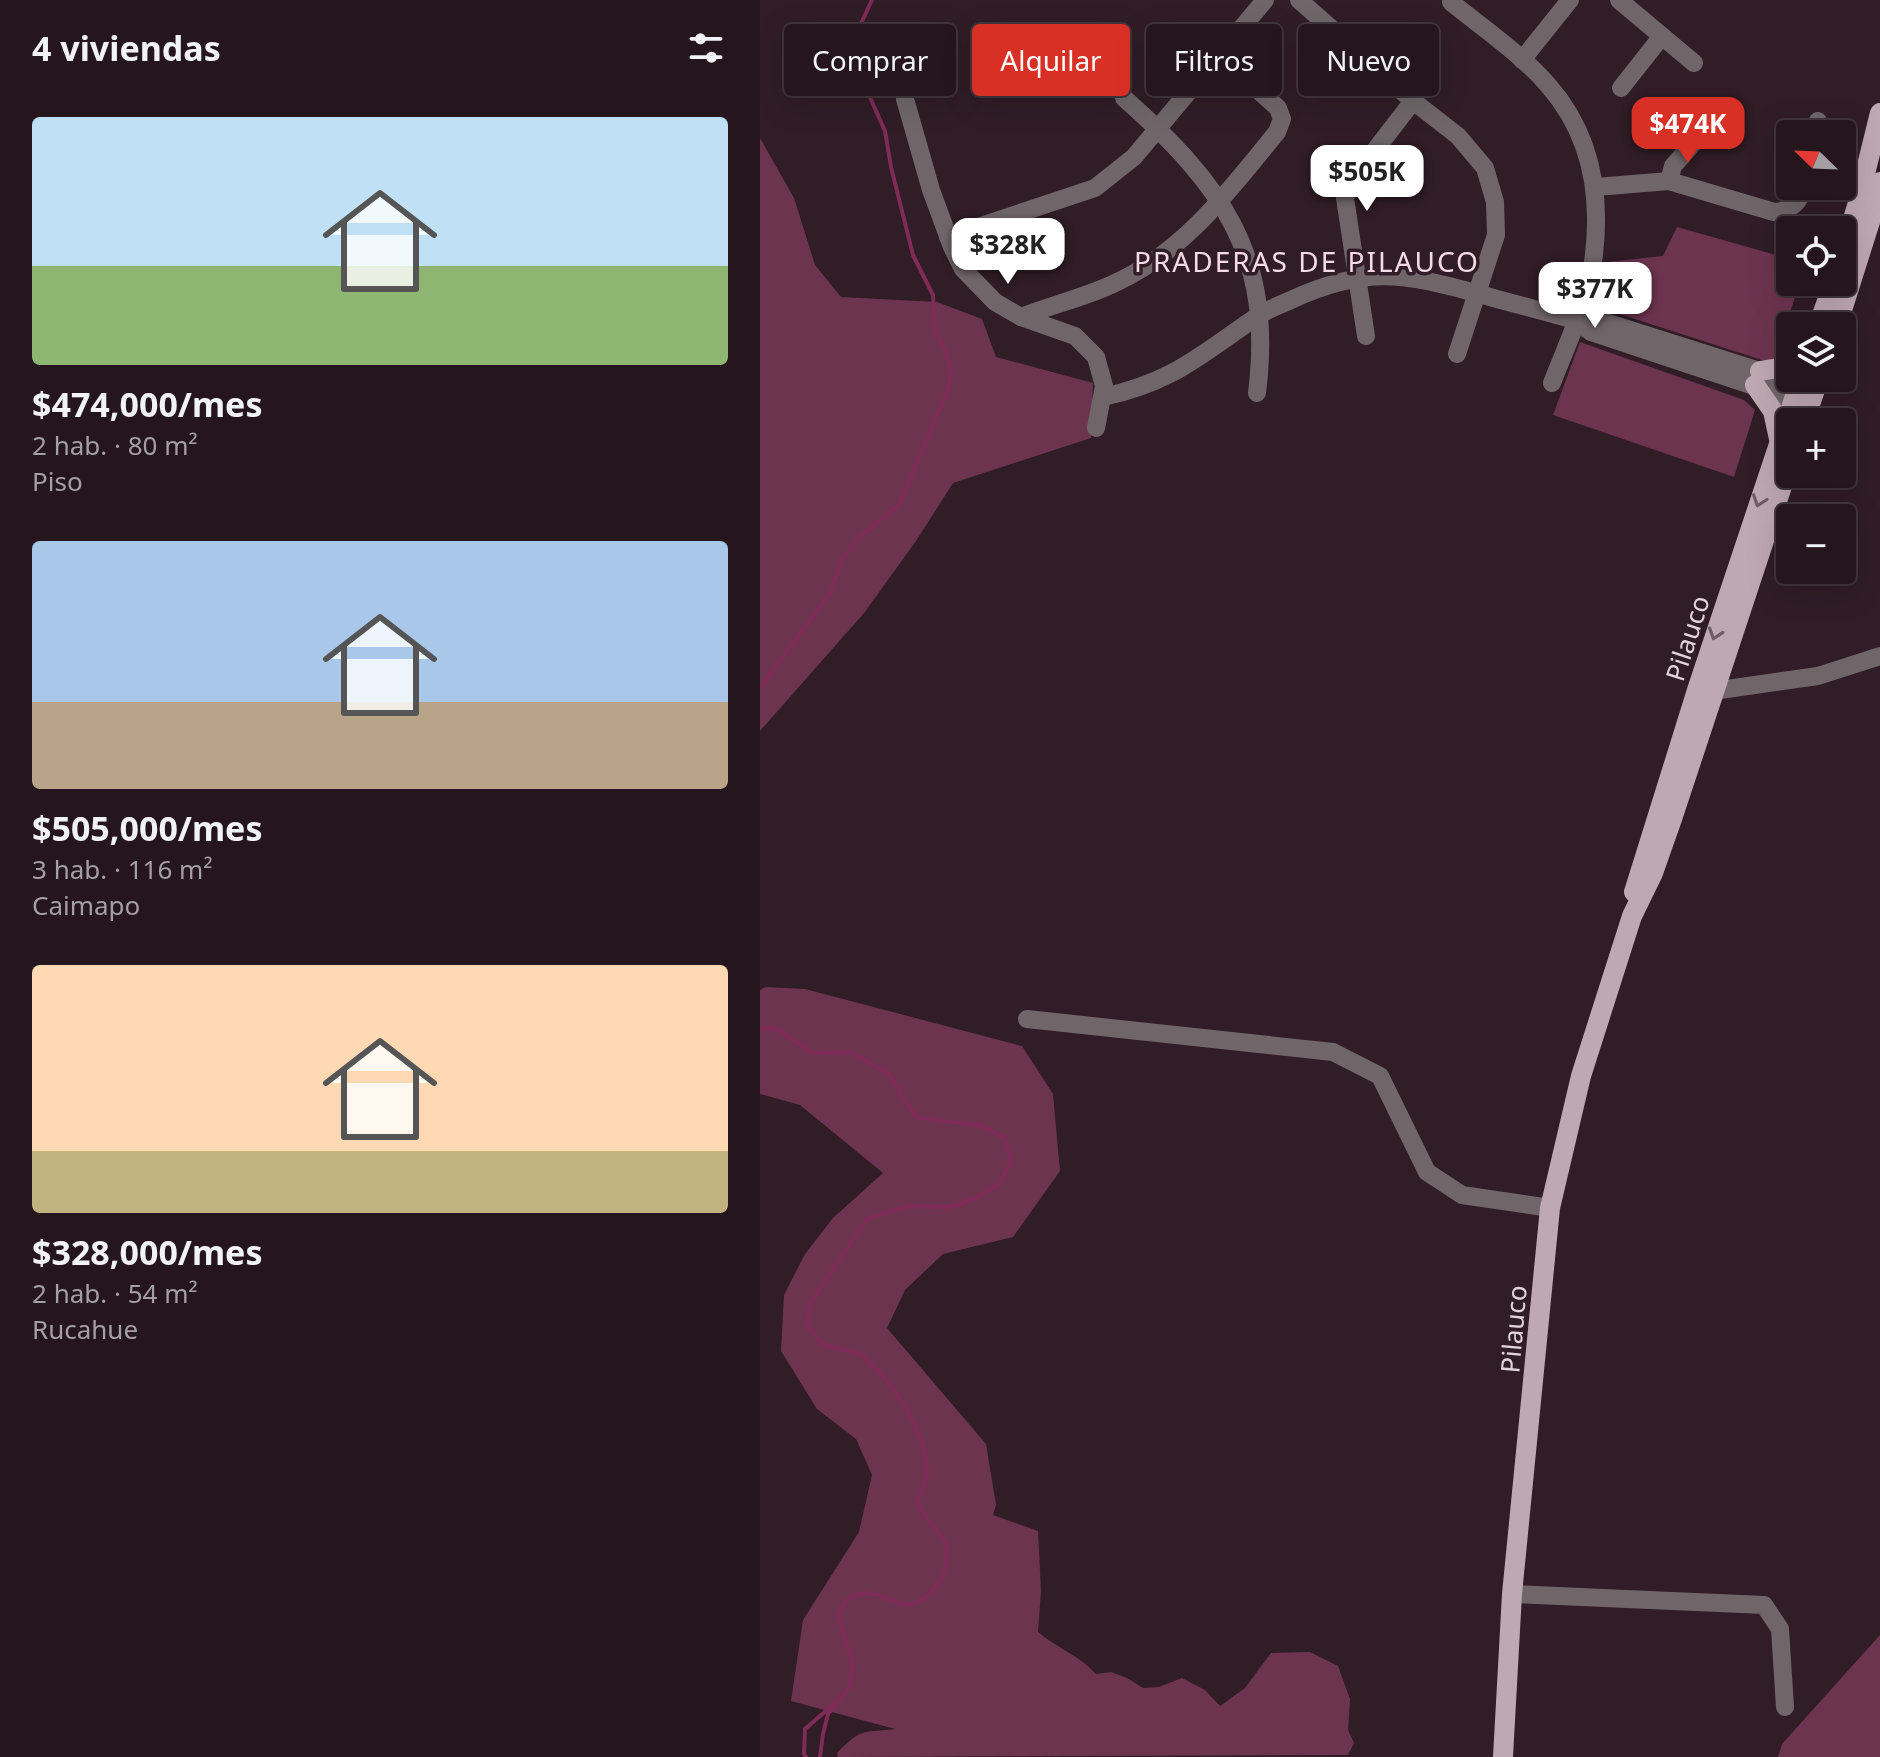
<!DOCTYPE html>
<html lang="es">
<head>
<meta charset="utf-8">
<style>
	:root { --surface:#24161c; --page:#302329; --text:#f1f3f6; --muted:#a39fa3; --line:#41353b; --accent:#d93025 }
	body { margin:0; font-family:"Noto Sans",sans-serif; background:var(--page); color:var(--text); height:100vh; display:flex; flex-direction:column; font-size:30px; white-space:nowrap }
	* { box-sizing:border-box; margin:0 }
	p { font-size:26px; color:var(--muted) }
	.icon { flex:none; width:44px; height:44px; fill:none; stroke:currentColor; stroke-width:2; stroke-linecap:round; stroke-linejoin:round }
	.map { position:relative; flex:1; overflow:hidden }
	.panel { display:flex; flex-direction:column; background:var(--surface); width:760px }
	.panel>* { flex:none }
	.guide { position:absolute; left:24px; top:24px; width:760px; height:72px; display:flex; gap:16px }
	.needle { width:52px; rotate:293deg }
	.tools { position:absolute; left:1016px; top:120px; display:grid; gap:16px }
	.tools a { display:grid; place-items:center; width:80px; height:80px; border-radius:8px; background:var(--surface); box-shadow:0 8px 32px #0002,0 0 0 2px var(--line); font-size:40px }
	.price { position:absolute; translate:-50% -68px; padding:0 18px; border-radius:16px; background:#fff; color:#222; font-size:26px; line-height:52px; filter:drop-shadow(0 2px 4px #0008) }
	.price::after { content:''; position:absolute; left:50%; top:48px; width:24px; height:18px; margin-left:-12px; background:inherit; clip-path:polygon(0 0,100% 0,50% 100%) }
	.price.on { background:var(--accent); color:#fff }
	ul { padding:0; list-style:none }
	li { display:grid; align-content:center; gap:16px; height:424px; padding:0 32px }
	li span { display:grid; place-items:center; height:248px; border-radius:8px; color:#555 }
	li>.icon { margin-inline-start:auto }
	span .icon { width:144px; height:144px; fill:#fffc; stroke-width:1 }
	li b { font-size:34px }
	h2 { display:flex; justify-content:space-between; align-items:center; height:96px; padding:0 32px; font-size:34px }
	.tag { padding:0 28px; border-radius:8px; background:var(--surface); box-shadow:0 8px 32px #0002,0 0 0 2px var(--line); font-size:28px; line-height:72px }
	.tag.on { background:var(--accent); color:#fff }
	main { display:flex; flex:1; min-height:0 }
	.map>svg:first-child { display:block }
	.green { fill:#6d3450 }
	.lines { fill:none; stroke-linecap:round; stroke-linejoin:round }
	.stream { stroke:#7f2b57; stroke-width:4 }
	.minor { stroke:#70666a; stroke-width:18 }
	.major { stroke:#bea8b1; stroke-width:20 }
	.oneway { stroke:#705c64 }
	.labels { text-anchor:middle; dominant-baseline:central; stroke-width:7; stroke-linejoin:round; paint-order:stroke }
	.street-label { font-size:26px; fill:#e2d5da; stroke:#301d25 }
	.neighbourhood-label { font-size:28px; letter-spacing:2px; fill:#f6dbe6; stroke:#301d25 }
</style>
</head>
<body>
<main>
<section class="panel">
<h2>4 viviendas<svg class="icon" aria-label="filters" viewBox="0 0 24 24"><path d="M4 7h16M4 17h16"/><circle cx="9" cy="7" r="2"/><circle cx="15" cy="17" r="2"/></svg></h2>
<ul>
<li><span style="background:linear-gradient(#bfe0f5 60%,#8fb573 0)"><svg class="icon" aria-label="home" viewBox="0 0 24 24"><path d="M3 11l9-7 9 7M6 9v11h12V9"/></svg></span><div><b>$474,000/mes</b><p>2 hab. · 80 m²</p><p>Piso</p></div></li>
<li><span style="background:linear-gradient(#a9c7e8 65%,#b9a48a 0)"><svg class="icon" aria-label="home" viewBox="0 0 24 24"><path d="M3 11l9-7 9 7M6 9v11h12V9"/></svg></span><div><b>$505,000/mes</b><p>3 hab. · 116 m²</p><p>Caimapo</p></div></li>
<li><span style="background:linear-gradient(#ffd9b3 75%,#c2b280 0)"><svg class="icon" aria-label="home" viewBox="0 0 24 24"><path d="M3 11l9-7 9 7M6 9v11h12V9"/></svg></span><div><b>$328,000/mes</b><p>2 hab. · 54 m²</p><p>Rucahue</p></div></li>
</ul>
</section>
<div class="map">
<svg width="1120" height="1757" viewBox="0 0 1120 1757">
	<rect width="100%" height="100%" fill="#301d25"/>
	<g class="green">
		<polygon points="0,138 34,198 55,265 81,297 177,302 222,319 236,357 333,383 331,438 193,483 156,541 104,613 0,731"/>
		<polygon points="917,227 1030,259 1030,282 1040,282 1015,358 1005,361 838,307 834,301 847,262 903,256"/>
		<polygon points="820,342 984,400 995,410 974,477 793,415"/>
		<path d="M6,987L45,989L262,1046L293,1094L300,1171L253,1237L183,1254L145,1290L127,1328L226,1444L236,1505L233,1515L278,1531L281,1591L278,1632C297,1648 320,1656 336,1674L351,1672L367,1678L383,1688L399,1687L422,1678L445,1690L460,1706L485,1688L511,1653L550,1652L578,1666L590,1699L588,1730L594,1743L588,1755L78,1757L77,1753C102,1727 103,1733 135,1729L31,1701L43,1620L99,1532L112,1475L96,1439L57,1409L21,1351L24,1295L45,1254L73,1218L123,1173L40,1105L0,1094V990Z"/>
		<polygon points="1120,1635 1120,1757 1018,1757 1022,1744"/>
	</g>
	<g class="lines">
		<g class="stream">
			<polyline points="0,688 70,593 82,560 98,538 139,505 188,390 191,371 186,352 175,332 173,295 153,255 131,167 125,131 100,75 97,32 112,0"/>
			<path d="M0,1029L16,1028L52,1053L91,1052L130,1075L142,1097L158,1118L220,1125L245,1138L251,1162L238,1185L218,1197L191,1207L147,1206L107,1219L50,1304L47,1326L64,1345L101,1354L126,1379L146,1407L163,1444L168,1474L157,1502L167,1519L187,1544C185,1569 189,1571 172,1591C146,1619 133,1595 107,1593C101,1593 93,1596 88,1598L78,1614L93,1665L89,1688L68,1714L63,1734L60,1757"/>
			<polyline points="46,1757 44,1754 45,1729 75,1703"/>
		</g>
		<g class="minor">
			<polyline points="539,0 653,101 698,136 725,168 735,202 736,235 697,354"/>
			<polyline points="859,0 934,63"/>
			<path d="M691,2C724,29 761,54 788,85C832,135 842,198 833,262C827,303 807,344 792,383"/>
			<polyline points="762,60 810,0"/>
			<polyline points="861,88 902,36"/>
			<path d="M364,98C463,186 514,256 497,393"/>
			<polyline points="145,99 171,190 192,247 203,269 235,302 261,317 315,336 336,357 344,386 336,428"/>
			<circle cx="958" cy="126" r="11"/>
			<polyline points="1055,134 1058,121"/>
			<polyline points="909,181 913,166 947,128"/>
			<path d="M836,187L909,181L1014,212C1031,211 1040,202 1044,186"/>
			<polyline points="188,237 335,188 374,157 505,0"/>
			<path d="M261,317C291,305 323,298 353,284C424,252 469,191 517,132L522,119L518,108L459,55"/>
			<polyline points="825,323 827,329 831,332 1045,403"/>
			<polyline points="606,336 585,198 593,179 653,101"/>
			<path d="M343,397C414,382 441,354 498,316C508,309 520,305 531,300C605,266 643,273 719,294C755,304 790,313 825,323L830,319H836L1053,388"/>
			<polyline points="953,691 1058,676 1120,656"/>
			<polyline points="267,1019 573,1052 620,1076 667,1172 702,1195 790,1208"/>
			<polyline points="752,1594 1004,1605 1020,1629 1025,1707"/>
		</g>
		<g class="major">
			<polyline points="1082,255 1097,206 1120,113"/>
			<polyline points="1058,326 1074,282"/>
			<polyline points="1077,326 1114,209 1120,182"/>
			<polyline points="1000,371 1018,368 1030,363"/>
			<polyline points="995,385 1013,411 1019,439"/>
			<polyline points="1044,422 1059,378"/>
			<polyline points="874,892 938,687 1041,378"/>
			<polyline points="743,1757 752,1594 790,1208 821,1076 872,916 893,873 912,819 1030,462"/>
		</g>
	</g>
	<defs><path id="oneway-chevron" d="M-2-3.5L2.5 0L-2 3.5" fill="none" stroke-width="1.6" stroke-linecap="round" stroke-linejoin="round" transform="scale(2)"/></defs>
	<g class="oneway">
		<use href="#oneway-chevron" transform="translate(999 501) rotate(109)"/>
		<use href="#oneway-chevron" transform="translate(955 634) rotate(108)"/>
	</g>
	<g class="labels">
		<g class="street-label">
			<text transform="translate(927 638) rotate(-72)">Pilauco</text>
			<text transform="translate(753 1329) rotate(-85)">Pilauco</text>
		</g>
		<g class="neighbourhood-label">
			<text x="547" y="261">PRADERAS DE PILAUCO</text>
		</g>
	</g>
</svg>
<div class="tools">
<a><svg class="needle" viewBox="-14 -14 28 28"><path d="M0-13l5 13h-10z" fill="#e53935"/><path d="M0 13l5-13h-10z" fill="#a39fa3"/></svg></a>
<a><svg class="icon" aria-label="locate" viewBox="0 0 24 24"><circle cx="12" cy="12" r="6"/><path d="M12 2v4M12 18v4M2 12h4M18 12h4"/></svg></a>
<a><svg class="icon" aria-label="layers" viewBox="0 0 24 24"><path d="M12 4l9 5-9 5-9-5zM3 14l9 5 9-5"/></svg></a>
<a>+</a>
<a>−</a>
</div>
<b class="price on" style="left:928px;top:165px">$474K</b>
<b class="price" style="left:607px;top:213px">$505K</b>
<b class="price" style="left:248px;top:286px">$328K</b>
<b class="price" style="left:835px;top:330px">$377K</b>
<div class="guide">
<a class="tag">Comprar</a>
<a class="tag on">Alquilar</a>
<a class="tag">Filtros</a>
<a class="tag">Nuevo</a>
</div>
</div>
</main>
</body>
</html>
